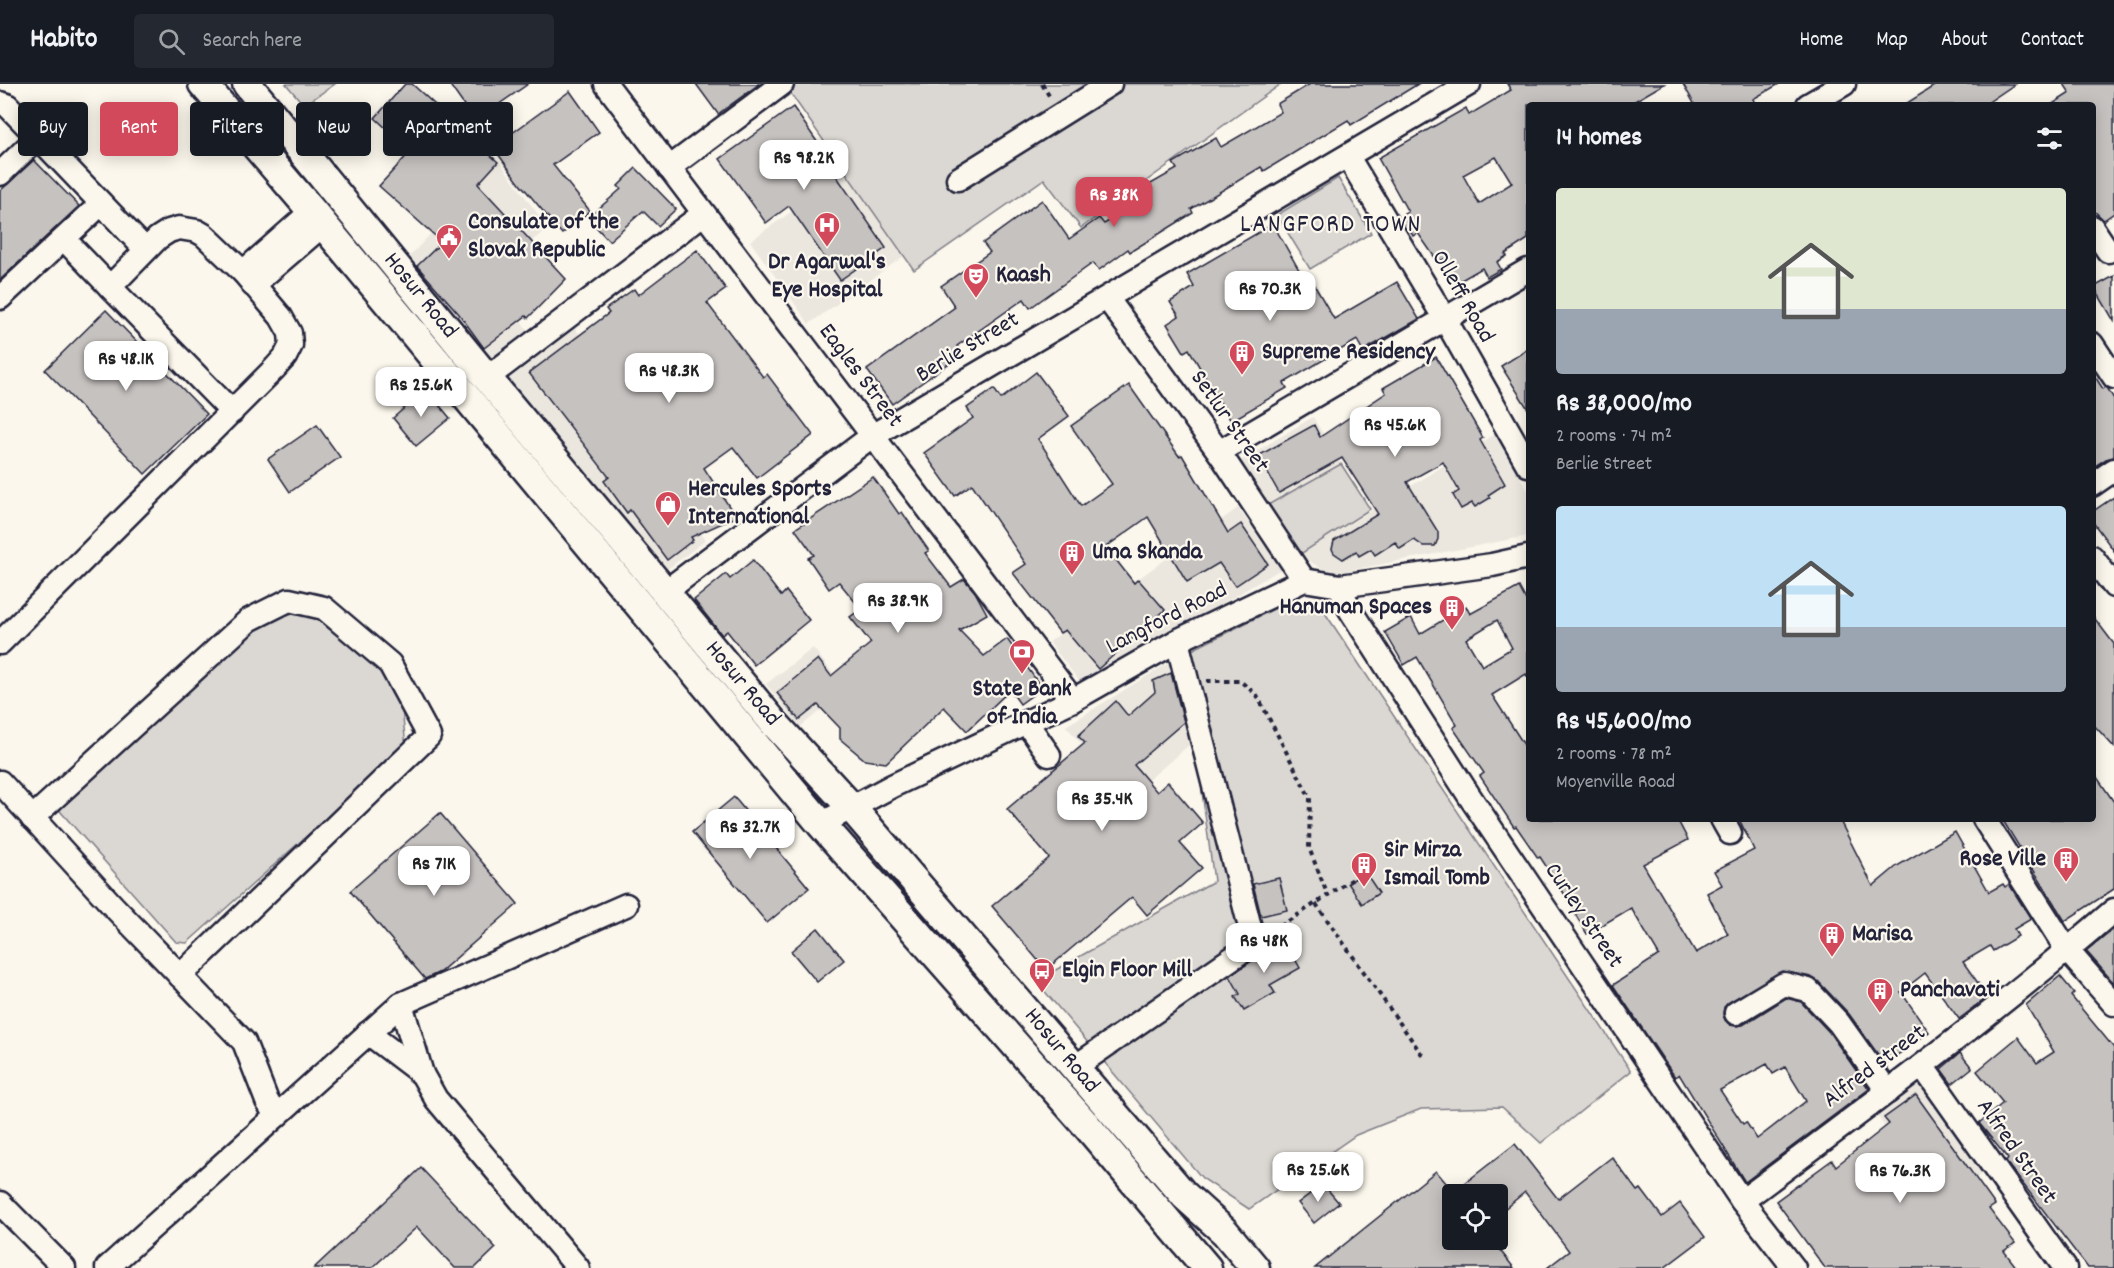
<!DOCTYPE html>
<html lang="en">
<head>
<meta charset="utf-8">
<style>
	:root { --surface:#171b24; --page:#242831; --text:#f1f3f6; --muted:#9ea1a6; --line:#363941; --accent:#d1495b }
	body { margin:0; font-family:Dekko,sans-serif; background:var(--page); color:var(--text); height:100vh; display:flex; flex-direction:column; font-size:22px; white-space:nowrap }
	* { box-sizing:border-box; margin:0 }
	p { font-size:20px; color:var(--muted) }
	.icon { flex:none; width:33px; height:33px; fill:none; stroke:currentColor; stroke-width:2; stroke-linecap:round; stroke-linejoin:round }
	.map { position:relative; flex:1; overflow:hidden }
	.side { position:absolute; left:1526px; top:18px; width:570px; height:720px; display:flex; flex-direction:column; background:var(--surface); border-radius:6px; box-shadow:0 3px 15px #0003 }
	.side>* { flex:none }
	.guide { position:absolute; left:18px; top:18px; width:570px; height:54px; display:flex; gap:12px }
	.fabs { position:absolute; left:1442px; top:1100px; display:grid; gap:12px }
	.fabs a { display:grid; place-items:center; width:66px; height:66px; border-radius:6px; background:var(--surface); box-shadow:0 3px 15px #0003; font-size:30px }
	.price { position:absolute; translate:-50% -51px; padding:0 14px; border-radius:12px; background:#fff; color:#222; font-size:20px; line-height:39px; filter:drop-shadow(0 2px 3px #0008) }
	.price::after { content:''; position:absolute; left:50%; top:36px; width:18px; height:14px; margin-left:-9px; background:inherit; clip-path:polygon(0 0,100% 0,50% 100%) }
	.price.on { background:var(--accent); color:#fff }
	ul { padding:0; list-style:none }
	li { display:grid; align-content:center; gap:12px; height:318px; padding:0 30px }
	li span { display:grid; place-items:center; height:186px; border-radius:6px; color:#555 }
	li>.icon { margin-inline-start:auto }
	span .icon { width:108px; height:108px; fill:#fffc; stroke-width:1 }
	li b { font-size:26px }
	h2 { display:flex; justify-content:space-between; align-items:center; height:72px; padding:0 30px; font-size:26px }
	.chip { padding:0 21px; border-radius:6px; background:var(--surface); box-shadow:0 3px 15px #0003; font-size:21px; line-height:54px }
	.chip.on { background:var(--accent); color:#fff }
	header { display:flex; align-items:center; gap:36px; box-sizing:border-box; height:84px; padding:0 30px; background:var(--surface); border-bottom:2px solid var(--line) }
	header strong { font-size:28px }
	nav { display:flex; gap:33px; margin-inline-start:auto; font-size:21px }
	.search { width:420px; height:54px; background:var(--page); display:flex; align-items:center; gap:15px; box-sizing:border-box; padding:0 21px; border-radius:6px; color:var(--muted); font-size:22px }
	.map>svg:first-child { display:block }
	.built { fill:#ebe7df }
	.green { fill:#dbd8d3; stroke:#7e7d87; stroke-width:1.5 }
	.building { fill:#c6c2c0; stroke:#22223b; stroke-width:1.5; fill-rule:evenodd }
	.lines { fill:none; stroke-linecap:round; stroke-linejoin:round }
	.minor-casing { stroke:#22223b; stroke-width:27 }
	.major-casing { stroke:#22223b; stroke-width:33 }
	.path { stroke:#22223b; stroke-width:4; stroke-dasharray:4.5 4.5; stroke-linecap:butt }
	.minor { stroke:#fbf7ec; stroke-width:22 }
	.major { stroke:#fbf7ec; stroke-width:28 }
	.labels { text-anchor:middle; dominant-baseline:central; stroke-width:4.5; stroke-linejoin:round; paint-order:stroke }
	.poi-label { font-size:24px; font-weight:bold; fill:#22223b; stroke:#fbf7ec; text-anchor:start }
	.street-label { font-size:24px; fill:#22223b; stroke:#fbf7ec }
	.neighbourhood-label { font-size:26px; letter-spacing:1.5px; fill:#22223b; stroke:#fbf7ec }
</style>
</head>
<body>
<header>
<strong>Habito</strong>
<div class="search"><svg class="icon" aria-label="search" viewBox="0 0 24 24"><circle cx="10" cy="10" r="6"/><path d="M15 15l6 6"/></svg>Search here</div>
<nav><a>Home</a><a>Map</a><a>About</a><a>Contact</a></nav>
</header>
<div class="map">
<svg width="2114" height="1184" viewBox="0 0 2114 1184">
	<rect width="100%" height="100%" fill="#fbf7ec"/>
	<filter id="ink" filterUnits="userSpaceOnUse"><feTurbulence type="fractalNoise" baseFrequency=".0167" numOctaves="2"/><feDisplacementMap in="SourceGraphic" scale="12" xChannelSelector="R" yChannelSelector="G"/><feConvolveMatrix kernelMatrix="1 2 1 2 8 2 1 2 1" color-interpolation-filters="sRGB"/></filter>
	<g filter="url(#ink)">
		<g class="built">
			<polygon points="499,77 548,144 488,193 541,264 572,240 616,301 634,364 706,456 661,490 407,175"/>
			<polygon points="846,89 904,172 809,240 750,157"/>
			<polygon points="1313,333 1341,380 1266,422 1237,379"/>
			<polygon points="1495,350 1528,407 1528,452 1331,490 1299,471"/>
			<polygon points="1238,424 1281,485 1083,602 1049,558"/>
			<polygon points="813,564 846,606 800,643 766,600"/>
			<polygon points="1176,574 1195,656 1127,714 1066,642"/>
			<polygon points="1920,998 1983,1089 1938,1120 1876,1030"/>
		</g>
		<g class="green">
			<polygon points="286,0 335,0 304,21"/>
			<polygon points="784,0 1281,0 1081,144 1044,95 914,186"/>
			<polygon points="1338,94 1371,149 1310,185 1277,131"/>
			<polygon points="1341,380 1370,425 1299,471 1266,422"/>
			<polygon points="1292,516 1323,526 1631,987 1541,1059 1502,1023 1421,1025 1356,1051 1249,1125 1202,1094 1036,897 1214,797 1195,656 1176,574"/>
			<polygon points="274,521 331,533 400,606 406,663 187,859 176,858 60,727 65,711"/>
		</g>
		<g class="building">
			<polygon points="405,0 412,0 498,78 478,100 566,195 528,234 526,232 484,264 459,230 417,182 442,158 379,102 411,67 375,34"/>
			<polygon points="449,0 528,0 475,37"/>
			<polygon points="696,0 759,0 718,30"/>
			<polygon points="1310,0 1418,0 1351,41 1348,36 1264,87 1261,83 1191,125 1193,129 1159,150 1130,168 1128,165 1099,186 1093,179 1030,224 1024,215 957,262 962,270 892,320 867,286 955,223 941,202 990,168 983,159 1042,116 1069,155 1099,134 1104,140 1147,114 1142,105 1177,85 1173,79 1216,54 1221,63 1281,28 1277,20"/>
			<path d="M1507,0H1664L1628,21H1528V155L1505,170L1507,172L1497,178L1501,185L1487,193L1482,184L1458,198L1444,175L1438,178L1418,149L1413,152L1402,131L1408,128L1378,74L1466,24L1469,31L1511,6ZM1496,73L1512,99L1479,120L1463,91Z"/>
			<polygon points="1683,0 1779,0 1753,15 1756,21 1695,21"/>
			<polygon points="1937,0 2015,0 1984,21 1904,21"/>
			<polygon points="2064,0 2114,0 2114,129 2104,136 2092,125 2092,21 2051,21 2070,9"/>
			<polygon points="570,7 599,48 553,81 590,127 562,150 523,103 522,103 493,63"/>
			<polygon points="793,23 838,88 835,90 886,164 840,196 789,122 766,139 720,75"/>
			<polygon points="34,76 79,122 0,196 0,107"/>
			<polygon points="636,84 676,125 658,142 643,127 609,157 588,134 621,105 618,102"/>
			<polygon points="1273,140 1307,200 1312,197 1334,235 1397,198 1419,235 1363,267 1357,256 1284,299 1287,304 1231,337 1189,265 1184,268 1167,240 1179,232 1170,218 1194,203 1187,190"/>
			<polygon points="697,166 726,205 707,219 763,293 767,290 813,351 757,394 733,363 704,384 736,433 691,453 693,456 667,476 630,426 627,429 604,397 609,393 529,289 609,229 606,225 634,205 638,211"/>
			<polygon points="2114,192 2114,237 2094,203"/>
			<polygon points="106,226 207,330 145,390 45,286"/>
			<polygon points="1528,265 1528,325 1501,282"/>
			<polygon points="1436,273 1483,354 1480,356 1505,400 1488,411 1490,414 1475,423 1472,419 1461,425 1453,411 1459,407 1443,378 1407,398 1438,448 1438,455 1435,462 1423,462 1414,456 1400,465 1395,458 1375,471 1371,465 1359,472 1356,467 1343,475 1334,469 1332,465 1334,457 1378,430 1342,374 1279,409 1258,372 1314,341 1320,353 1386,309 1383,304"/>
			<polygon points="1036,288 1069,332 1038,355 1081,422 1112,400 1071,342 1129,301 1179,372 1182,371 1228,449 1241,440 1268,480 1235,502 1219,479 1187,498 1148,433 1106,463 1134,499 1138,495 1165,526 1098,585 1065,546 1060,549 1013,489 1026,480 972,400 955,412 924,369 973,334 967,324 994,305 1001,315"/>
			<polygon points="2092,288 2103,305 2106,303 2108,305 2114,315 2114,373 2106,375 2092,384"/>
			<polygon points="426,305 450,334 416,362 393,334"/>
			<polygon points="317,341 340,373 290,408 268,375"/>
			<polygon points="873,393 899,430 902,428 929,467 925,469 951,503 964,495 975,508 987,530 959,546 984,572 1007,555 1042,604 1020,620 1010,606 967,647 944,623 886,679 865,676 840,655 840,644 818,621 799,636 777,609 818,575 831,592 871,559 850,533 861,525 839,498 829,505 808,474 814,471 795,445"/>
			<polygon points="2114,413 2114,467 2092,437 2092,428"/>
			<polygon points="753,476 781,512 786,507 809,536 754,581 727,547 722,551 694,516 726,490 730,495"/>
			<path d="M1519,503L1528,520V594L1526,590L1492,611L1528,667V735H1677L1688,756L1643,780L1696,869L1728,850L1707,809L1722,801L1714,787L1754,766L1739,735H1839L1873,802L1897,782L1955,748L1989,808L2003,800L2005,803L2009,800L2031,835L2014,845L2018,852L1993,867L1990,862L1963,878L1988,913L1959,935L1925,889L1901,908L1929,948L1885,980L1849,930L1818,897L1811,893L1782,887L1729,918L1724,923L1723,930L1725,936L1730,941L1736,942L1743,941L1786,914L1801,918L1829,948L1869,1005L1745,1098L1679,990L1675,993L1613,901L1659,871L1631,824L1587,850L1575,830L1577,829L1540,773L1538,774L1516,742L1514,743L1480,692L1484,689L1453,644L1457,641L1417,573L1404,581L1385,548L1411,533L1420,550L1466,522L1470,530ZM1497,536L1512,564L1482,582L1466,555ZM1767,980L1773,990L1785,983L1806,1017L1757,1055L1746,1038L1743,1040L1720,1006Z"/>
			<polygon points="2092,531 2114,560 2114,663 2092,639"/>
			<polygon points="1171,589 1184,638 1134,681 1157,708 1168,698 1203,739 1180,759 1202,784 1147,831 1132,813 1046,886 992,822 1049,774 1007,725 1085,659 1078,652 1116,617 1128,632 1155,608 1153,597"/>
			<polygon points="2092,686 2114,718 2114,805 2065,837 2002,735 2092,735"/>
			<polygon points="734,713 809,804 767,839 692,748"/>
			<polygon points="440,729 518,820 440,888 425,895 350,807"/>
			<polygon points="1365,788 1379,809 1362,820 1348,799"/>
			<polygon points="1279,794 1287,826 1261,832 1253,800"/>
			<polygon points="818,844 844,876 817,898 791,867"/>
			<polygon points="2114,844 2114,899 2086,867"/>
			<polygon points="1282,852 1300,884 1270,901 1275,909 1244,927 1235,913 1240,910 1230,892 1262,870 1267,861"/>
			<polygon points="2060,892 2074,909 2071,912 2114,964 2114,1184 2088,1184 2006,1078 2008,1075 1979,1039 2003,1019 1977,987 2018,953 2037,979 2054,968 2026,921"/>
			<polygon points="1960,969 1972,984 1952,1000 1941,985"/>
			<polygon points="1916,1011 1995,1121 1989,1125 2015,1159 2004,1167 2017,1184 1825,1184 1776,1117 1832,1076 1836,1082 1889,1040 1884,1034"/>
			<polygon points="1515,1060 1558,1115 1612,1073 1637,1107 1641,1105 1662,1133 1680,1119 1705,1153 1664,1184 1547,1184 1569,1167 1525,1108 1497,1131 1497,1110 1452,1110 1452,1155 1491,1155 1514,1184 1315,1184 1436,1087 1452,1106 1452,1109"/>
			<polygon points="421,1084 496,1164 475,1184 455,1184 417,1143 372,1184 314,1184"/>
			<polygon points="1323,1100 1339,1119 1314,1139 1298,1119"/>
		</g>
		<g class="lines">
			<g class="minor-casing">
				<g id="minor">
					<polyline points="606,0 1073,616"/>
					<polyline points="0,19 7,21 38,53"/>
					<polyline points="1808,21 1844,0"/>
					<polyline points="1348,73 1445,235 1528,381"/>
					<polyline points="669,84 782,0"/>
					<polyline points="0,90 38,53 145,165"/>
					<polyline points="958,95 1110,0"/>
					<polyline points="2092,143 2108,167"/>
					<polyline points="64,155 110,203"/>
					<polyline points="243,188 312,127"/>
					<polyline points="253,201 323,141"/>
					<polyline points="0,214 101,120"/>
					<polyline points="1107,214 1219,368 1304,496"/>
					<polyline points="2092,260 2114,293"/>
					<polyline points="487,294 703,130"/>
					<polyline points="1219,368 1528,186"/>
					<polyline points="2092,401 2114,386"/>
					<polyline points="2092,473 2114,502"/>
					<polyline points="1340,502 1349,524 1470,713 1742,1117 1794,1184"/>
					<polyline points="666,507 872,352 1469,0"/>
					<polyline points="0,559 275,284 285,273 291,261 290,249 281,233 243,188 204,151 197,147 179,144 169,147 158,154 110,203 232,328"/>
					<polyline points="1026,638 1049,671"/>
					<polyline points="0,698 113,822 244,958 267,1017 276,1032"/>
					<polyline points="32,734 249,536 289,516 324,524 390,580 429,652 180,892"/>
					<polyline points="1722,735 1730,749"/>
					<polyline points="1984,735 2067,866 2114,920"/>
					<polyline points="821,740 892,702 1073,616 1177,557 1304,496 1340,502 1492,481 1528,473"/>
					<polyline points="401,920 422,990"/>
					<polyline points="1736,929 1784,900 1808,906 1824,923 1839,939 1888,1008"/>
					<polyline points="368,949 422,990 436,1015 578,1184"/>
					<polyline points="1075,983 1254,859 1177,557"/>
					<polyline points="1923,983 2065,1184"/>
					<path d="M1742,1117C1868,1023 1995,929 2114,826"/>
					<polyline points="0,1119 64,1184"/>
					<polyline points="107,1184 401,920 626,821"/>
				</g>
			</g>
			<g class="major-casing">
				<g id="major">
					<polyline points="203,0 312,127 821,740 1088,1043 1207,1184"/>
					<polyline points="247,0 487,294 774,639 851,723 1184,1111 1225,1148 1255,1184"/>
				</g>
			</g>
			<g class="path">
				<polyline points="1042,0 1051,15"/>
				<polyline points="1207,597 1240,597 1257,611 1310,714 1309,764 1328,812"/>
				<polyline points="1316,820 1423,972"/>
				<polyline points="1273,847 1356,793"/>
			</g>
			<use href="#minor" class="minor"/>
			<use href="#major" class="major"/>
		</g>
	</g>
	<defs>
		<g id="hospital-pin" transform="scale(1.35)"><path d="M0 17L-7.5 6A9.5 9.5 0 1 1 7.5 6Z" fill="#d1495b" stroke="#fbf7ec"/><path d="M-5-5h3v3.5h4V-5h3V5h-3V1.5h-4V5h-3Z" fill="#fff"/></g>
		<g id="civic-pin" transform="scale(1.35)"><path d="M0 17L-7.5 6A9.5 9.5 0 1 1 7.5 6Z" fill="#d1495b" stroke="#fbf7ec"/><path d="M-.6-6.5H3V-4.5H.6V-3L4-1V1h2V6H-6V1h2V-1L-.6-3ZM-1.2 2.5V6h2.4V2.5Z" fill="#fff"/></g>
		<g id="theatre-pin" transform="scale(1.35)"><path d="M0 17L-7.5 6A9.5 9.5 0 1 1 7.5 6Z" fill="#d1495b" stroke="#fbf7ec"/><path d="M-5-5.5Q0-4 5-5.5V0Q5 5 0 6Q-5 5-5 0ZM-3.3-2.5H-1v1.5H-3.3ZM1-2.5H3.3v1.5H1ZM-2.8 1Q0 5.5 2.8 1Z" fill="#fff"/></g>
		<g id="building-pin" transform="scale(1.35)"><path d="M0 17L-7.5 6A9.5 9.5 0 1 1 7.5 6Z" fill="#d1495b" stroke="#fbf7ec"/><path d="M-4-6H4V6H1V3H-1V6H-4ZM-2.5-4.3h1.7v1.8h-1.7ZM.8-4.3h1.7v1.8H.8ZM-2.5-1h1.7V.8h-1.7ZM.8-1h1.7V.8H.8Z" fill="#fff"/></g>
		<g id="shop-pin" transform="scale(1.35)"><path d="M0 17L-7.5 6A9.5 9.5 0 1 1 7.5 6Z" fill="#d1495b" stroke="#fbf7ec"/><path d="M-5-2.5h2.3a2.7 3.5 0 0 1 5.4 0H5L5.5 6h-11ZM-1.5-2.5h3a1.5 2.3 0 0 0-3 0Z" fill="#fff"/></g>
		<g id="bank-pin" transform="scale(1.35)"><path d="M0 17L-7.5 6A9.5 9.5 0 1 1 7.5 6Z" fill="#d1495b" stroke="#fbf7ec"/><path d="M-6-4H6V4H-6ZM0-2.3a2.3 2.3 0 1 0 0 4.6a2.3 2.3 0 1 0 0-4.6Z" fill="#fff"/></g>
		<g id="bus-pin" transform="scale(1.35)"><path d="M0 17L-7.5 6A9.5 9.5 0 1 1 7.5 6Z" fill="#d1495b" stroke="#fbf7ec"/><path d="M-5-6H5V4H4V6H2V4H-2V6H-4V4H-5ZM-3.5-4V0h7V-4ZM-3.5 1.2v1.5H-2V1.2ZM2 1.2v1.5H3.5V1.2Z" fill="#fff"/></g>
	</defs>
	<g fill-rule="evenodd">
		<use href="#hospital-pin" x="827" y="141"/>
		<use href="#civic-pin" x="449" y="153"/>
		<use href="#theatre-pin" x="976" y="192"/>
		<use href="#building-pin" x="1242" y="269"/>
		<use href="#shop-pin" x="668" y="420"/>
		<use href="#building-pin" x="1072" y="469"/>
		<use href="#building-pin" x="1452" y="524"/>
		<use href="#bank-pin" x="1022" y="568"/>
		<use href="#building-pin" x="2066" y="776"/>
		<use href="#building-pin" x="1364" y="781"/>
		<use href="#building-pin" x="1832" y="851"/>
		<use href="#bus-pin" x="1042" y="887"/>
		<use href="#building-pin" x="1880" y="907"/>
	</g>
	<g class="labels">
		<g class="poi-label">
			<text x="468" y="139">Consulate of the<tspan x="468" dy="28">Slovak Republic</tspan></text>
			<text x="827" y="179" text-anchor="middle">Dr Agarwal's<tspan x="827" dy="28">Eye Hospital</tspan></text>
			<text x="996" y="192">Kaash</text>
			<text x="1262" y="269">Supreme Residency</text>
			<text x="688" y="406">Hercules Sports<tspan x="688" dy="28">International</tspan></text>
			<text x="1092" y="469">Uma Skanda</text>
			<text x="1432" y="524" text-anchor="end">Hanuman Spaces</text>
			<text x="1022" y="606" text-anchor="middle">State Bank<tspan x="1022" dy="28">of India</tspan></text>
			<text x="1384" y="767">Sir Mirza<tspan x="1384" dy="28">Ismail Tomb</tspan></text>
			<text x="2046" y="776" text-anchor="end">Rose Ville</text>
			<text x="1852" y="851">Marisa</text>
			<text x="1062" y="887">Elgin Floor Mill</text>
			<text x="1900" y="907">Panchavati</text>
		</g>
		<g class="street-label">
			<text transform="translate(420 212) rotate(51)">Hosur Road</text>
			<text transform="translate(1462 213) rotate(60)">Olleff Road</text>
			<text transform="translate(968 264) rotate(-31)">Berlie Street</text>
			<text transform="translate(860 292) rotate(53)">Eagles Street</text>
			<text transform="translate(1229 338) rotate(55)">Setlur Street</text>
			<text transform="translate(1167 535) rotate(-27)">Langford Road</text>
			<text transform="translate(742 600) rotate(50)">Hosur Road</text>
			<text transform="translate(1583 832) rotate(56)">Curley Street</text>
			<text transform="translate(1061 967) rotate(50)">Hosur Road</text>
			<text transform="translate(1875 983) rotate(-37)">Alfred street</text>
			<text transform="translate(2016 1068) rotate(55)">Alfred Street</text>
		</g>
		<g class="neighbourhood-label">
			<text x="1331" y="141">LANGFORD TOWN</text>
		</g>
	</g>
</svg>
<div class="fabs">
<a><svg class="icon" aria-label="locate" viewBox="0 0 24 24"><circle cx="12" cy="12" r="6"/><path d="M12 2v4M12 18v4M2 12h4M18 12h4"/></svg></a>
</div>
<b class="price" style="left:804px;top:107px">Rs 98.2K</b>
<b class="price on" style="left:1114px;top:144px">Rs 38K</b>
<b class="price" style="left:1270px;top:238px">Rs 70.3K</b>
<b class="price" style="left:126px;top:308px">Rs 48.1K</b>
<b class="price" style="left:669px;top:320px">Rs 48.3K</b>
<b class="price" style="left:421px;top:334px">Rs 25.6K</b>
<b class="price" style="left:1395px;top:374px">Rs 45.6K</b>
<b class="price" style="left:898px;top:550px">Rs 38.9K</b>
<b class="price" style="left:1102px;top:748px">Rs 35.4K</b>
<b class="price" style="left:750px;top:776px">Rs 32.7K</b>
<b class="price" style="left:434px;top:813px">Rs 71K</b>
<b class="price" style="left:1264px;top:890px">Rs 48K</b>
<b class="price" style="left:1318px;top:1119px">Rs 25.6K</b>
<b class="price" style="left:1900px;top:1120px">Rs 76.3K</b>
<div class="guide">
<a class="chip">Buy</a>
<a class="chip on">Rent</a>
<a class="chip">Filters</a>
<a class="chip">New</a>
<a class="chip">Apartment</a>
</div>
<section class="side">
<h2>14 homes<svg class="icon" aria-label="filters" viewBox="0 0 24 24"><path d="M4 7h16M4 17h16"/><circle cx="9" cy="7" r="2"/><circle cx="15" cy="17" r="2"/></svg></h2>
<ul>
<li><span style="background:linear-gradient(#dfe7d0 65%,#9aa5b1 0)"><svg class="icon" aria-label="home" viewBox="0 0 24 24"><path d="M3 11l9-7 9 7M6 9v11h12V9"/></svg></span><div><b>Rs 38,000/mo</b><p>2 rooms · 74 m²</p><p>Berlie Street</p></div></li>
<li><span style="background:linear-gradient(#bfe0f5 65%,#9aa5b1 0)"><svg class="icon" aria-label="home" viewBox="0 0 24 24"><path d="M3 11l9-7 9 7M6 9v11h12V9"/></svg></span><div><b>Rs 45,600/mo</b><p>2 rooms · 78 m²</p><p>Moyenville Road</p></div></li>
</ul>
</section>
</div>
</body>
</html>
